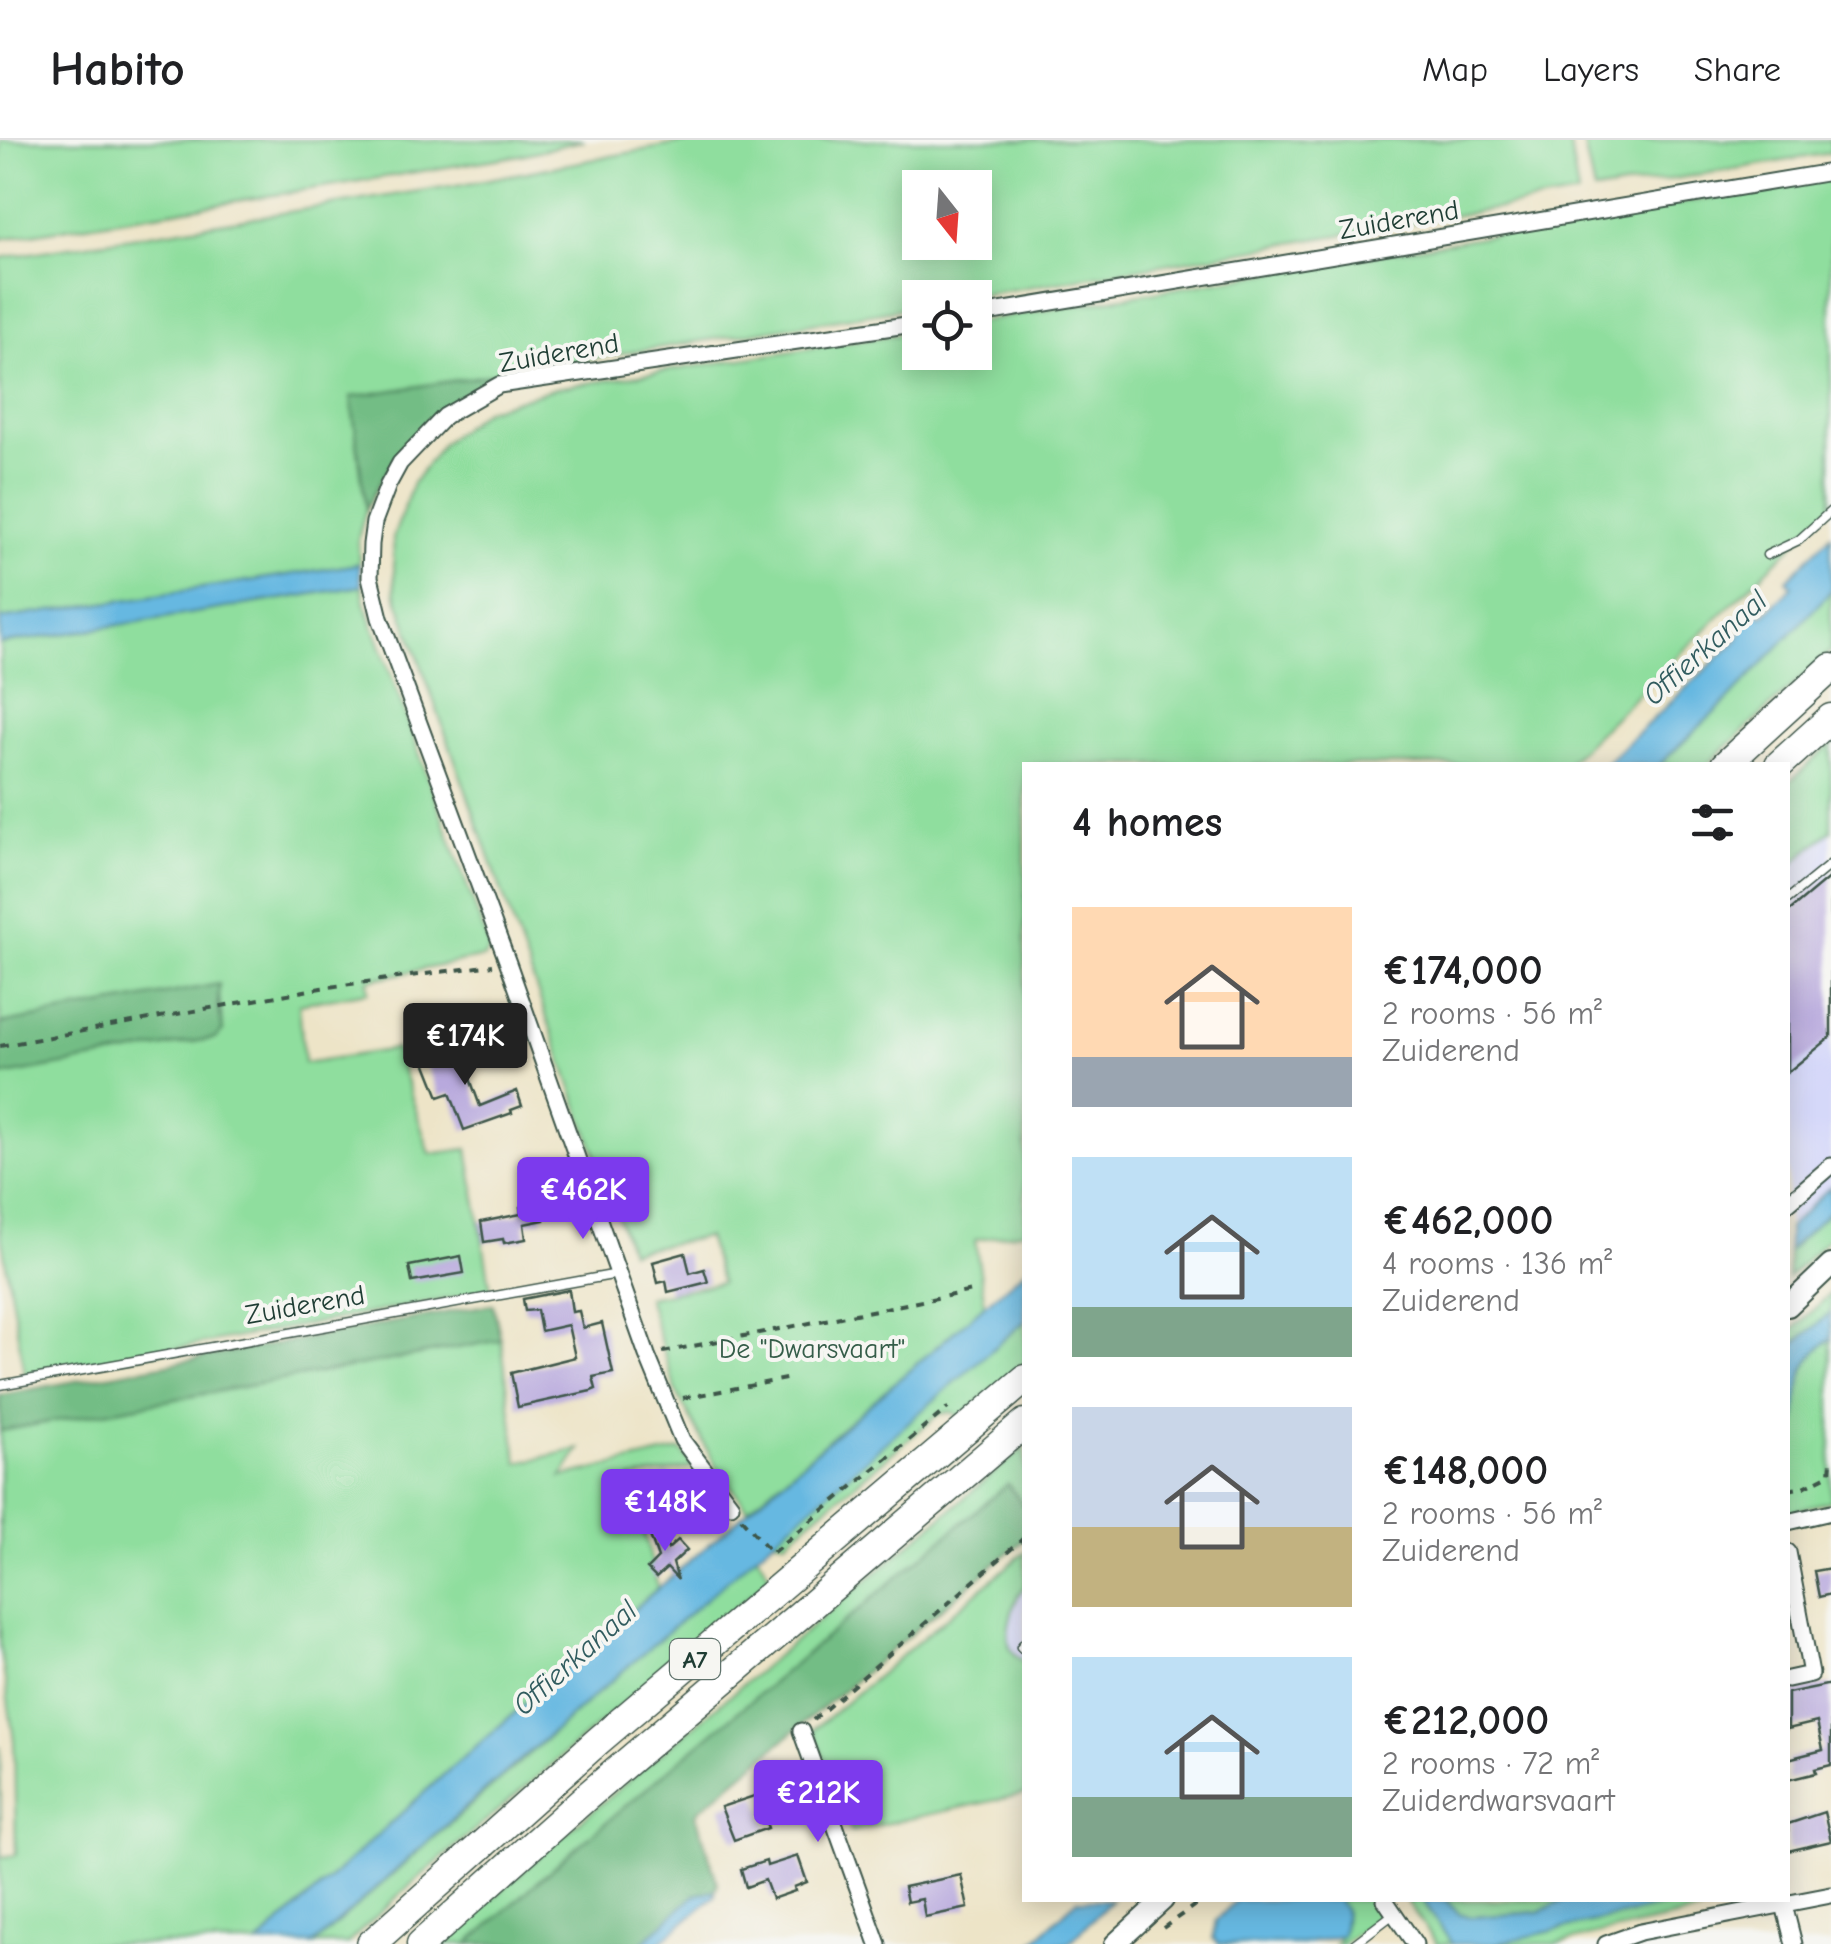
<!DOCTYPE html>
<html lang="en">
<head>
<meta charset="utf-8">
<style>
	:root { --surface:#fff; --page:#f2f2f2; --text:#202124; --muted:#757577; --line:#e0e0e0; --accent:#7c3aed }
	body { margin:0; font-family:"Comic Neue",sans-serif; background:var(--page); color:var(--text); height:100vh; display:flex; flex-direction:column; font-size:38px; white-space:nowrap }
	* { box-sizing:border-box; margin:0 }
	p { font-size:32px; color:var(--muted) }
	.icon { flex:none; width:55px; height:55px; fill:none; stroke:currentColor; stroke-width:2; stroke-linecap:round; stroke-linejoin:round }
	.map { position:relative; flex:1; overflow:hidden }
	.details { position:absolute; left:1022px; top:622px; width:768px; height:1140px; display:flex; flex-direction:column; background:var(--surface); border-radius:0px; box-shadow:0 5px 25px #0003 }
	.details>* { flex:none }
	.needle { width:65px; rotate:163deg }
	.tools { position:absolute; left:902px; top:30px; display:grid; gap:20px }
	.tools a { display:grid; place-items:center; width:90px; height:90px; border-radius:0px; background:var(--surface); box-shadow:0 5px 25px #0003; font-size:50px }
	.price { position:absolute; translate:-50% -85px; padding:0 22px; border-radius:10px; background:var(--accent); color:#fff; font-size:32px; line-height:65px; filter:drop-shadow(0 2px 5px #0008) }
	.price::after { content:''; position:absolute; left:50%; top:60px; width:30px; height:22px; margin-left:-15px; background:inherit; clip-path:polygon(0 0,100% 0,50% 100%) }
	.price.selected { background:#222; color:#fff }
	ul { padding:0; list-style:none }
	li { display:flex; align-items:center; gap:30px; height:250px; padding:0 50px }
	li span { display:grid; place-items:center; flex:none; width:280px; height:200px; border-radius:0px; color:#555 }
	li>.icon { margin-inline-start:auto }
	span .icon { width:120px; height:120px; fill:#fffc; stroke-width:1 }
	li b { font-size:42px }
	h2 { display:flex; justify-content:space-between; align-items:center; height:120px; padding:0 50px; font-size:42px }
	header { display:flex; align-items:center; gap:60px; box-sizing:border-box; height:140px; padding:0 50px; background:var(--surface); border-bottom:2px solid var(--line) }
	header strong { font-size:48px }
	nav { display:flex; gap:55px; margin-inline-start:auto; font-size:35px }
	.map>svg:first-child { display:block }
	.built { fill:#d5d8f9 }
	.green { fill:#8fde9e; stroke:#578e69; stroke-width:2.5; fill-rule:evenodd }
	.forest { fill:#73bd85; stroke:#497d5c; stroke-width:2.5 }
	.water { fill:#66b8e1; stroke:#427a8a; stroke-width:2.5 }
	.building { fill:#b8a9dd }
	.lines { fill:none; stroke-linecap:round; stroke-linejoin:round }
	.service-casing { stroke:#3e564a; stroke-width:11 }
	.minor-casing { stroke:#3e564a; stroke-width:19 }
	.tertiary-casing { stroke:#3e564a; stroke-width:24 }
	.motorway-casing { stroke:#3e564a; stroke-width:31 }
	.path { stroke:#3e564a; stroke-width:4; stroke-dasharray:8 8; stroke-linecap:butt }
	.service { stroke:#fff; stroke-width:8 }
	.minor { stroke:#fff; stroke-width:15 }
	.tertiary { stroke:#fff; stroke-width:20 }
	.motorway { stroke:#fff; stroke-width:28 }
	.labels { text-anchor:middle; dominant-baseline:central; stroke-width:8; stroke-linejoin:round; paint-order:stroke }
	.shield { fill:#f6f6f2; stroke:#60746d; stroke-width:2.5 }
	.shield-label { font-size:25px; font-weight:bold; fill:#1f3d34 }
	.street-label { font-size:28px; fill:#1f3d34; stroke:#f6f6f2 }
	.park-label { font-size:28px; fill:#355d49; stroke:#f6f6f2 }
	.water-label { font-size:30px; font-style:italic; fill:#315c5f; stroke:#f6f6f2 }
</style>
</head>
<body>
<header>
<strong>Habito</strong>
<nav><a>Map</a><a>Layers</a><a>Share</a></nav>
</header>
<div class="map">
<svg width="1831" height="1804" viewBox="0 0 1831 1804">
	<rect width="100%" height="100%" fill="#f6f6f2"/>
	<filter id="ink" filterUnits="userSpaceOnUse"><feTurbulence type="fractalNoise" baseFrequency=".01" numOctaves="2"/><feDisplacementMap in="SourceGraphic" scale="20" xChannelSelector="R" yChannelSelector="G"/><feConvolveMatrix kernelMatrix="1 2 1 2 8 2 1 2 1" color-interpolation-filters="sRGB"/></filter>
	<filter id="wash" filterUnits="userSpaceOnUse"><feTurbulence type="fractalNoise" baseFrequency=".0048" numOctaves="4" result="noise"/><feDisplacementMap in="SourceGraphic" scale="40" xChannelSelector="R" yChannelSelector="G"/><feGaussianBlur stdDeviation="2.25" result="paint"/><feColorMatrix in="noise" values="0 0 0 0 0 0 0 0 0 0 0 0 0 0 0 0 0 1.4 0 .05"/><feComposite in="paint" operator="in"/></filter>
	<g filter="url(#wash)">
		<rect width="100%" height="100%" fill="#ede4c7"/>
		<g class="built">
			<polygon points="1831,677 1831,1059 1788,1099 1788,715"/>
			<polygon points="1025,1436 1025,1545 978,1475"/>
		</g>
		<g class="green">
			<polygon points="0,0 585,0 521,15 0,99"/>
			<path d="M697,0H1569L1578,55L968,157L920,158V166L351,257L366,369L358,399L359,424L0,479V118L463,44ZM920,48H975V102H920Z"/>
			<polygon points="1583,0 1831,0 1831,13 1594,52"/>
			<polygon points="1831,38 1831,368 1568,622 1570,625 1025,625 1025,1091 975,1100 985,1165 748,1369 716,1326 676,1251 647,1157 721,1143 707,1097 630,1111 395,452 393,398 413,343 443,303 485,270 556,248 920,191 920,212 975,212 975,182"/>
			<polygon points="362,446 366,466 490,809 484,817 368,840 368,852 299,864 304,923 396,909 430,1014 468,1009 491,1151 25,1236 0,1090 0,936 215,898 223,891 218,845 0,884 0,504"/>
			<polygon points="1831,451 1831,511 1707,625 1659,625 1729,559"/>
			<polygon points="1831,604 1831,691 1788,727 1788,643"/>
			<polygon points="1831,1070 1831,1096 1788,1138 1788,1111"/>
			<polygon points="1831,1153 1831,1173 1788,1209 1788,1194"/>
			<polygon points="1025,1181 1025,1222 959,1278 952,1272 939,1274 786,1401 772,1399"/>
			<path d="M1831,1199V1361L1788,1372C1788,1332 1789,1244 1812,1212C1817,1206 1824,1203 1831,1199Z"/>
			<polygon points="501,1200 518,1323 580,1309 562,1337 681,1310 694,1327 631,1339 658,1448 450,1629 258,1804 0,1804 0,1606 1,1717 16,1715 14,1601 0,1505 0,1291"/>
			<polygon points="1025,1307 1025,1368 1007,1345 571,1712 468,1804 442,1804 559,1699"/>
			<path d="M1025,1412V1447C1014,1456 1006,1489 1009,1503C1010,1512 1019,1517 1025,1523V1654L851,1691L813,1590Z"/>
			<polygon points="756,1413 771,1437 400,1754 347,1804 314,1804"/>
			<path d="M1338,1760H1372L1385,1774L1342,1804H1335C1346,1790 1347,1775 1338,1760Z"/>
			<polygon points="1406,1760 1423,1760 1452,1804 1437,1804"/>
			<polygon points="1445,1760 1566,1760 1539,1772 1472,1777 1458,1773"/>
			<polygon points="1691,1760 1727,1760 1729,1766 1554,1804 1494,1804"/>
		</g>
		<g class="forest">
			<path d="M513,231C440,258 400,300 366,369L351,257Z"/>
			<polygon points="219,844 218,866 223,891 215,898 0,936 0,884"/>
			<polygon points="493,1164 501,1200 0,1291 0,1255"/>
			<polygon points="1008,1344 1025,1368 1025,1399 698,1671 696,1675 718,1744 715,1750 695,1755 641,1804 468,1804 571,1712"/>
		</g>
		<g class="water">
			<polygon points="1831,395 1831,451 1729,559 1659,625 1604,625 1737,500 1752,469 1762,476 1793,446 1787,440"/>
			<polygon points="359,424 362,446 0,504 0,479"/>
			<polygon points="1831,1046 1831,1070 1788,1111 1788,1088"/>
			<polygon points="1025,1130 1025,1181 464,1669 314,1804 258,1804 450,1629"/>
			<path d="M1831,1173V1199C1786,1226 1805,1271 1788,1311V1209Z"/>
			<polygon points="715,1750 715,1756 658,1804 641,1804 695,1755"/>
			<polygon points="1077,1760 1112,1760 1068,1804 1031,1804"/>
			<polygon points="1237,1760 1338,1760 1345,1771 1342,1796 1302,1804 1220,1804 1213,1799 1216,1780"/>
			<polygon points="1423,1760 1445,1760 1458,1773 1472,1777 1539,1772 1566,1760 1691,1760 1494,1804 1452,1804"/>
		</g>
		<g id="blocks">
			<g class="building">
				<polygon points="1831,736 1831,897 1788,932 1788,772"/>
				<polygon points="457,903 480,966 517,951 522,966 511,970 512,973 464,990 450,953 439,957 422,914"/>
				<polygon points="541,1064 544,1080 524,1084 526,1099 504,1103 503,1099 484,1102 481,1082 521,1074 520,1067"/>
				<polygon points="685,1113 690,1133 704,1129 708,1142 668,1152 666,1141 658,1143 653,1122"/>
				<polygon points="461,1116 464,1133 412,1142 409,1126"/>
				<polygon points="569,1150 572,1172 579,1171 583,1188 602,1183 613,1233 593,1237 596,1249 591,1251 518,1267 511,1233 575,1217 568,1185 541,1191 537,1170 525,1171 523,1159"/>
				<polygon points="670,1335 675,1353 648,1359 644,1341"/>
				<polygon points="661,1389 668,1409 678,1400 687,1410 673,1423 678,1440 667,1428 656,1438 647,1429 658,1418 649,1393"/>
				<polygon points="1831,1428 1831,1454 1819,1457 1814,1431"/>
				<polygon points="1831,1544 1831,1625 1815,1629 1816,1633 1788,1640 1788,1619 1823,1610 1817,1582 1788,1589 1788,1553"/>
				<polygon points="757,1655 768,1688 734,1700 721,1667"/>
				<polygon points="1824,1672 1831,1701 1788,1711 1788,1684"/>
				<polygon points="798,1716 807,1742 794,1747 795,1751 772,1759 765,1740 746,1747 741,1729 766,1721 767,1726"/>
				<polygon points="961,1735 968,1768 925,1777 922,1759 907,1762 904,1747"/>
			</g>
		</g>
	</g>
	<g filter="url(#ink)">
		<use href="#blocks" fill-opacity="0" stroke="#3e564a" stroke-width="2.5"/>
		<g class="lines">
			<g class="service-casing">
				<g id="service">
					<polyline points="1767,415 1799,400 1831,371"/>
					<polyline points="1788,759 1831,724"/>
					<polyline points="0,1245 618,1134"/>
					<polyline points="1025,1502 1021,1507 1025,1511"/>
					<polyline points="1354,1804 1396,1772"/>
				</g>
			</g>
			<g class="minor-casing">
				<g id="minor">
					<polyline points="975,175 1831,32"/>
					<polyline points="1788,1063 1831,1026"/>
					<polyline points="731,1365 682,1300 647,1215 508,823 380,478 370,437 371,404 374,382 388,345 400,323 445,276 499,245 920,183"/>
					<polyline points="1788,1382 1831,1372"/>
					<polyline points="1788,1412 1811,1534 1788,1539"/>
					<polyline points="801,1591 878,1804"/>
					<polyline points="1385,1760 1415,1804"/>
					<polyline points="1784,1765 1794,1804"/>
					<polyline points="1606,1804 1640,1792 1831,1755"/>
				</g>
			</g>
			<g class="tertiary-casing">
				<g id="tertiary">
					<polyline points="1788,1166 1831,1125"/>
					<polyline points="1115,1804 1163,1760"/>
				</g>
			</g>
			<g class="motorway-casing">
				<g id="motorway">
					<polyline points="1725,625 1831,528"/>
					<polyline points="1779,625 1831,578"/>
					<polyline points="371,1804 598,1601 1025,1239"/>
					<polyline points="421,1804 585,1658 1025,1283"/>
				</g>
			</g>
			<g class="path">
				<polyline points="0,906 321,848 493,825"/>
				<polyline points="663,1212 972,1151"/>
				<polyline points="683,1258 791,1238"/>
				<polyline points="1788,1350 1804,1347 1830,1334 1831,1321"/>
				<polyline points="741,1378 772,1413 948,1268"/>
				<polyline points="813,1580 1025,1397"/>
				<polyline points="1163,1788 1202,1760"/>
			</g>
			<use href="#service" class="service"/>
			<use href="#minor" class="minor"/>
			<use href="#tertiary" class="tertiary"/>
			<use href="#motorway" class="motorway"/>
		</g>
	</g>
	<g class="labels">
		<rect class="shield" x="670" y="1499" width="50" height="40" rx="8"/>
		<g class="shield-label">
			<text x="695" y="1519">A7</text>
		</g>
		<g class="street-label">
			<text transform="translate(1399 80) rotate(-10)">Zuiderend</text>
			<text transform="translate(559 213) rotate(-10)">Zuiderend</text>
			<text transform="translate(305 1165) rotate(-10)">Zuiderend</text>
		</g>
		<g class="park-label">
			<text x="812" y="1209">De "Dwarsvaart"</text>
		</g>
		<g class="water-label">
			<text transform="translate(1705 508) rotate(-42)">Offierkanaal</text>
			<text transform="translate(575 1518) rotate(-42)">Offierkanaal</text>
		</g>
	</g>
</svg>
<div class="tools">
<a><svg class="needle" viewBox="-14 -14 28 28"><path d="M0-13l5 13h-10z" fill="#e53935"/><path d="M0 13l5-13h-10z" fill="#757577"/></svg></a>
<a><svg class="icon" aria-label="locate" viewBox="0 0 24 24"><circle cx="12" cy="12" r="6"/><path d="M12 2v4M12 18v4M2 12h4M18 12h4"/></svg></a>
</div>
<b class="price selected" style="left:465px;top:948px">€174K</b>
<b class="price" style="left:583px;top:1102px">€462K</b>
<b class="price" style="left:665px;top:1414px">€148K</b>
<b class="price" style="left:818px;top:1705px">€212K</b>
<section class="details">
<h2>4 homes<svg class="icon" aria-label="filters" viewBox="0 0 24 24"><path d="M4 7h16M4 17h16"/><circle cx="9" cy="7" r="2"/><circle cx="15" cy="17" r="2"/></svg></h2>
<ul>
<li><span style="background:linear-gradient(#ffd9b3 75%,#9aa5b1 0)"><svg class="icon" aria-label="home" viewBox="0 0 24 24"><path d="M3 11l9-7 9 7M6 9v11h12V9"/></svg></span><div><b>€174,000</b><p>2 rooms · 56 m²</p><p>Zuiderend</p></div></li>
<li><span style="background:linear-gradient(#bfe0f5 75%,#7fa58c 0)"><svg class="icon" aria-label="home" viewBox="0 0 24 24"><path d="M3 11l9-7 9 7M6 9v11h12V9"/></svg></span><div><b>€462,000</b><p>4 rooms · 136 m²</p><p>Zuiderend</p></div></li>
<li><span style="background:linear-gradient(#c9d6e8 60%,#c2b280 0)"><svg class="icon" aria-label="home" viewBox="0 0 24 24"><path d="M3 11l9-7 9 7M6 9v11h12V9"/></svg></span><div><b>€148,000</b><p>2 rooms · 56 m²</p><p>Zuiderend</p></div></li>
<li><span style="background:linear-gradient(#bfe0f5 70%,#7fa58c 0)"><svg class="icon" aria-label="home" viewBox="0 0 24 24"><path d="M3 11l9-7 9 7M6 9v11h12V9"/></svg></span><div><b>€212,000</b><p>2 rooms · 72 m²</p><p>Zuiderdwarsvaart</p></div></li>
</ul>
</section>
</div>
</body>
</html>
